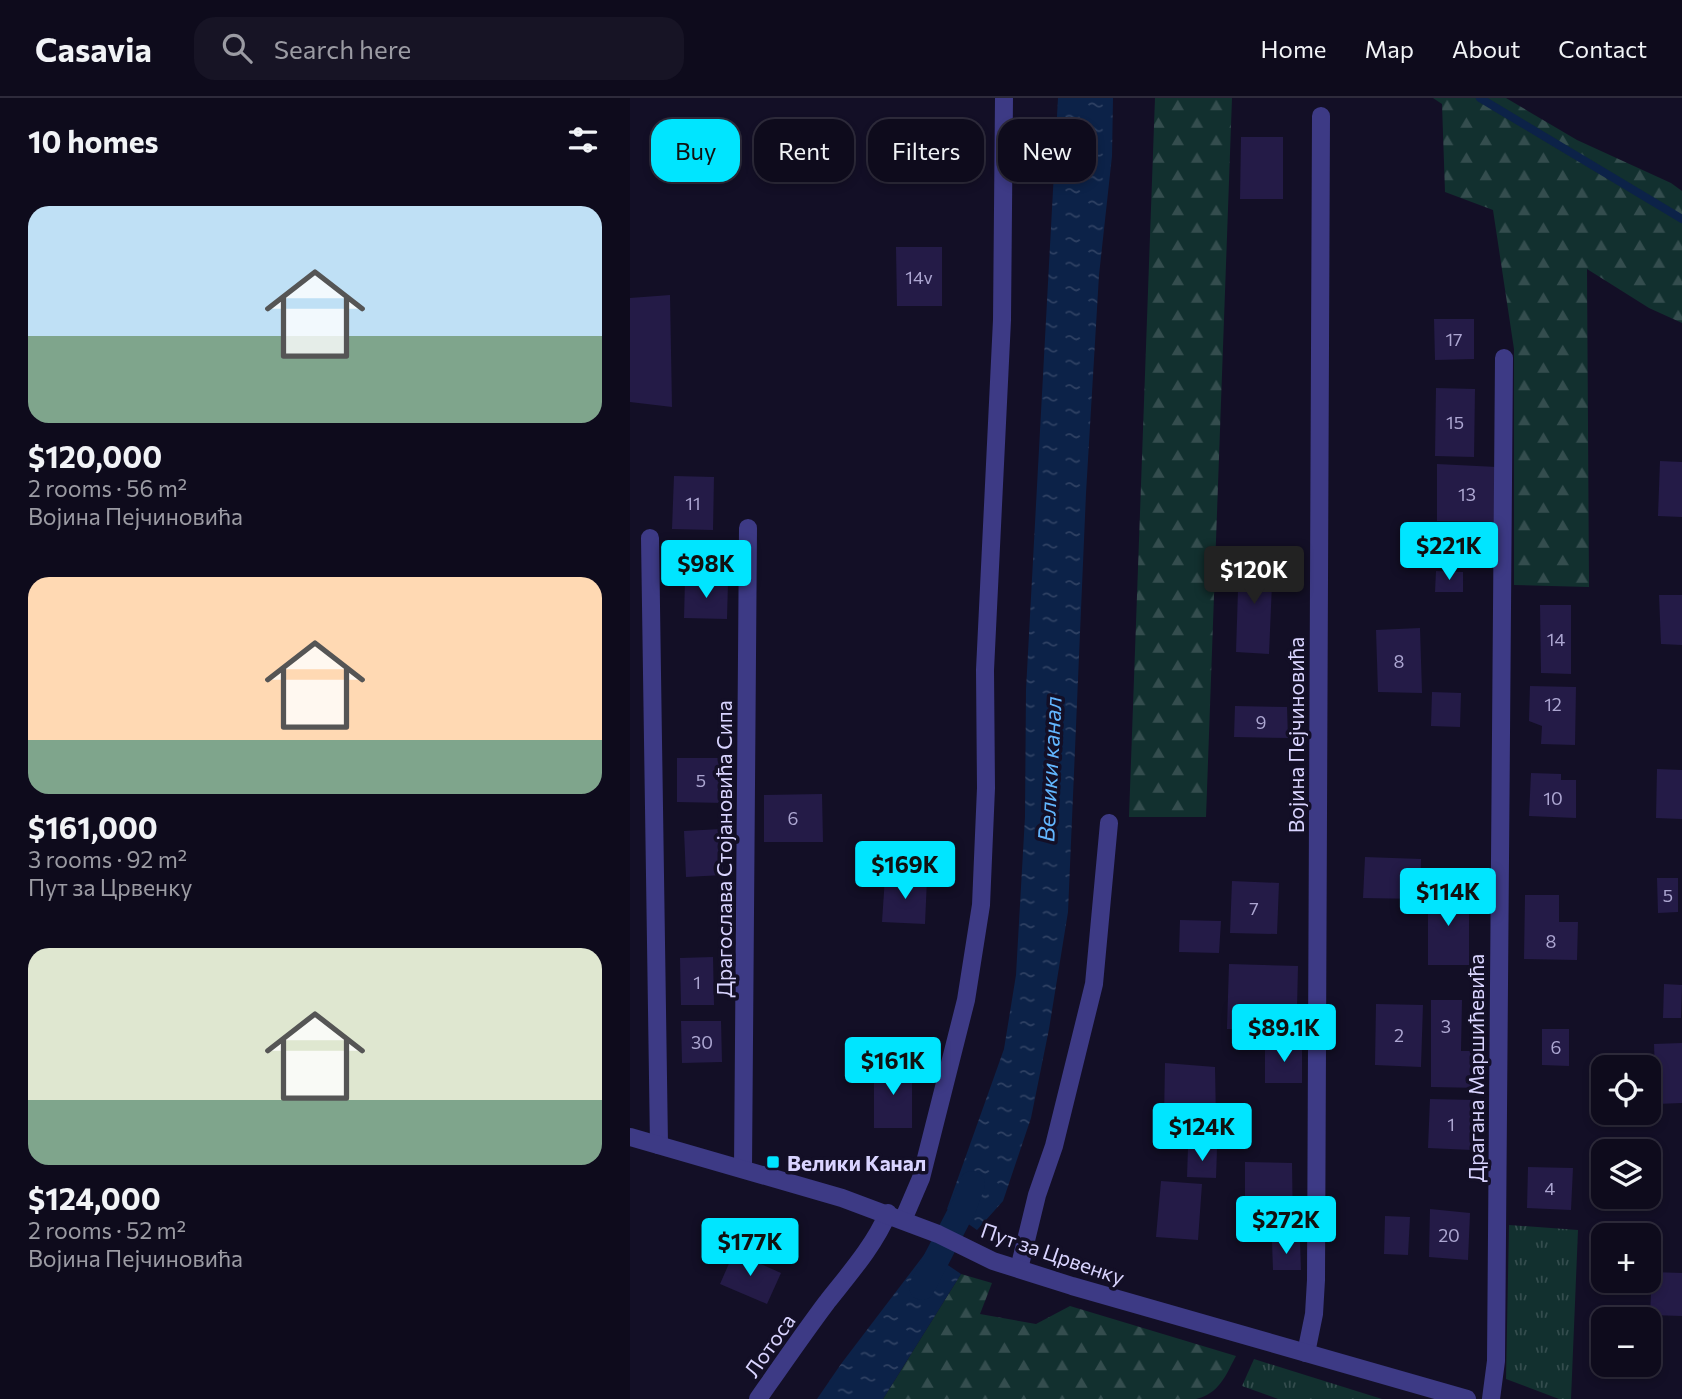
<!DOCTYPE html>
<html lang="en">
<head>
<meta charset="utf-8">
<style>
	:root { --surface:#0e0b1c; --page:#171425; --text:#f1f3f6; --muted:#9b9ba3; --line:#2e2b3b; --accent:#00e5ff }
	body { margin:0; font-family:Commissioner,sans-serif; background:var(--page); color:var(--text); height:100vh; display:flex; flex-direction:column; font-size:26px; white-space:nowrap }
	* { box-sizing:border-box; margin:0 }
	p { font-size:23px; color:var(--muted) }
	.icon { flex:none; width:38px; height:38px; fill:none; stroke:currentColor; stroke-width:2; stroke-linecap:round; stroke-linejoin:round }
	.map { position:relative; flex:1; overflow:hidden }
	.drawer { display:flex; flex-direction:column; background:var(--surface); width:630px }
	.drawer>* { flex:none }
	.guide { position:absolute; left:21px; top:21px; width:665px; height:63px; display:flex; gap:14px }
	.fabs { position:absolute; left:961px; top:957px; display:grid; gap:14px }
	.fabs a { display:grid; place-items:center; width:70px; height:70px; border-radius:14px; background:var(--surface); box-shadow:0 4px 10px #0003,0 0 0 2px var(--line); font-size:35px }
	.price { position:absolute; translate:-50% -60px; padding:0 16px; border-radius:7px; background:var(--accent); color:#111; font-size:23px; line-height:46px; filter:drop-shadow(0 2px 4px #0008) }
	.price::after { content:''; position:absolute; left:50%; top:42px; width:21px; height:16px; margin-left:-10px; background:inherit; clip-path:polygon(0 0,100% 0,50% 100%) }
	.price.active { background:#222; color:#fff }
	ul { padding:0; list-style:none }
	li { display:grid; align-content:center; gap:14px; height:371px; padding:0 28px }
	li span { display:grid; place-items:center; height:217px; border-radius:21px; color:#555 }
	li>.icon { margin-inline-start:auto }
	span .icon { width:126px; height:126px; fill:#fffc; stroke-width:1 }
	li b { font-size:30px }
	h2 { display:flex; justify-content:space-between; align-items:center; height:84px; padding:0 28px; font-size:30px }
	.tag { padding:0 24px; border-radius:21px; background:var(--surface); box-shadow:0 4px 10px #0003,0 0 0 2px var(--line); font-size:24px; line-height:63px }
	.tag.active { background:var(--accent); color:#111 }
	header { display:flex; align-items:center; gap:42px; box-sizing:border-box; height:98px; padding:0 35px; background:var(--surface); border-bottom:2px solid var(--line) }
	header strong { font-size:33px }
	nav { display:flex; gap:38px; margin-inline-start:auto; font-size:24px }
	.search { width:490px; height:63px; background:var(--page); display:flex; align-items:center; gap:18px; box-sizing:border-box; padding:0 24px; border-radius:21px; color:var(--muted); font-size:26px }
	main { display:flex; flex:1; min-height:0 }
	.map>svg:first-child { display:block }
	.grass { fill:url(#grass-tufts) }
	.forest { fill:url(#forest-firs) }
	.water { fill:url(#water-ripples) }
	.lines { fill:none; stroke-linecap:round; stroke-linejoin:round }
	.stream { stroke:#0c2248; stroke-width:8 }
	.canal { stroke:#0c2248; stroke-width:26 }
	.building { fill:#241b47 }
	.minor { stroke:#3d3a85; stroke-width:18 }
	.tertiary { stroke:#3d3a85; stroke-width:18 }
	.poi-dot { fill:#00e5ff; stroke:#130f26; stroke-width:2.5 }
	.labels { text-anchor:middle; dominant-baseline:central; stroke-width:7; stroke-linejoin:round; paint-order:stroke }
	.number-label { font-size:18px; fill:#aca6d1 }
	.street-label { font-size:21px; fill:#d9d4ff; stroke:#130f26 }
	.poi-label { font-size:21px; font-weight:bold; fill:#d9d4ff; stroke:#130f26; text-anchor:start }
	.water-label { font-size:23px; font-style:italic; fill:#62b6ff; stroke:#130f26 }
</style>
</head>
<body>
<header>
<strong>Casavia</strong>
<div class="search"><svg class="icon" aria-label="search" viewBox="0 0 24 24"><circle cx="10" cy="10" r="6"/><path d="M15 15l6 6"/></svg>Search here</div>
<nav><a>Home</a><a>Map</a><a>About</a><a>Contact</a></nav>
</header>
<main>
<section class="drawer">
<h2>10 homes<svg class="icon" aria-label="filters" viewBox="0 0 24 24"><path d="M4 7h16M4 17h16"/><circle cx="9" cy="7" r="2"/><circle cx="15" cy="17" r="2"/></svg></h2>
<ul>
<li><span style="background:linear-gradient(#bfe0f5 60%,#7fa58c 0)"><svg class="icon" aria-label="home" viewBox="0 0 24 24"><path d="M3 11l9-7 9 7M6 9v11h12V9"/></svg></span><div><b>$120,000</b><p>2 rooms · 56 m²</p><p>Војина Пејчиновића</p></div></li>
<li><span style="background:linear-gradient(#ffd9b3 75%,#7fa58c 0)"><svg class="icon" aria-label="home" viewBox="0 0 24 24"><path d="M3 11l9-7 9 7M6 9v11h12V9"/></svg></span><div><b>$161,000</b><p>3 rooms · 92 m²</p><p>Пут за Црвенку</p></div></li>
<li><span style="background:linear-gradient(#dfe7d0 70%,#7fa58c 0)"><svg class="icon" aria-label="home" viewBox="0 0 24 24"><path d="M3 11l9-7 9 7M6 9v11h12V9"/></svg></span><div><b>$124,000</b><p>2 rooms · 52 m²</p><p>Војина Пејчиновића</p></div></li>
</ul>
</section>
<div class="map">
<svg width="1052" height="1301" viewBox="0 0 1052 1301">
	<defs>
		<pattern id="grass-tufts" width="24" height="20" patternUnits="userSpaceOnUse" patternTransform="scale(1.75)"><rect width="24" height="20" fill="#12302f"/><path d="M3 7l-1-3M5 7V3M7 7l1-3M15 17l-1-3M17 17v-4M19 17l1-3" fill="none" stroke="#344d4e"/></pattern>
		<pattern id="forest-firs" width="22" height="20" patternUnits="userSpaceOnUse" patternTransform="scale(1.75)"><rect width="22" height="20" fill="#12302f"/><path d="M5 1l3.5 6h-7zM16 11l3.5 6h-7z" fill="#344d4e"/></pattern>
		<pattern id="water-ripples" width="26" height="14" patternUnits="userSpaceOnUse" patternTransform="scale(1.75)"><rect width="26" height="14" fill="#0c2248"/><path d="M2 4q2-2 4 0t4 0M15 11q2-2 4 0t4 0" fill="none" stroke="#2f4163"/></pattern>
	</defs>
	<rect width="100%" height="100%" fill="#130f26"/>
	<g class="grass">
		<polygon points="879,1127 948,1132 941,1301 929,1301 876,1281"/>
		<polygon points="624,1261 752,1301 648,1301 612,1288"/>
	</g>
	<g class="forest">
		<polygon points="525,0 602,0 576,719 499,719"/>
		<polygon points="803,0 876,0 947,42 1041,85 1052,93 1052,225 1019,210 957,171 959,489 884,487 884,251 863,112 815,94 812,6"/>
		<path d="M331,1176L362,1185L350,1216L406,1226L440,1208L606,1258C596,1277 589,1296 566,1301H253Z"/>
	</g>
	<g class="water">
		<polygon points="428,0 483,0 482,58 469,177 456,395 438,814 419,931 401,1020 373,1103 347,1132 317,1111 374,951 386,877 395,719 396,592"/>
		<polygon points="297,1153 331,1176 253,1301 187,1301 211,1266"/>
	</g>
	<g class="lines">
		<polyline class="stream" points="850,0 1052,121"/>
		<polyline class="canal" points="292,1189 334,1108 342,1086"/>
	</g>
	<g class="building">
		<polygon points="611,39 653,39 653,101 610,101"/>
		<polygon points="266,149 312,149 312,208 267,208"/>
		<polygon points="40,197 42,309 0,304 0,200"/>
		<polygon points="804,221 844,221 844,261 805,262"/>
		<polygon points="806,290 845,291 844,359 805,358"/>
		<polygon points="1030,363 1052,364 1052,419 1028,418"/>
		<polygon points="807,366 867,369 866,424 807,423"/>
		<polygon points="44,378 84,379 83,432 42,431"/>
		<polygon points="609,461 643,462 639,556 606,554"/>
		<polygon points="806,473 833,474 833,494 805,494"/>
		<polygon points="55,482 98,484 97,521 54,520"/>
		<polygon points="1029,497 1052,497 1052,547 1031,546"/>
		<polygon points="910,507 941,507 941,576 911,575"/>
		<polygon points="790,530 792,595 748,594 746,532"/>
		<polygon points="900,588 946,589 945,647 911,646 912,628 899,623"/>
		<polygon points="802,594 831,595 830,629 801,628"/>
		<polygon points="605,608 657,609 658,640 604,639"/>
		<polygon points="47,660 95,660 95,705 47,704"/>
		<polygon points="1027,671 1052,672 1052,721 1026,720"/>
		<polygon points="901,675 931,676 931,682 946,682 946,720 899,718"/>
		<polygon points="192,696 193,744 134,744 134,697"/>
		<polygon points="91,731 93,777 56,779 54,733"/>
		<polygon points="735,759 791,761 790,801 733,800"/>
		<polygon points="255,779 297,781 295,826 252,824"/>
		<polygon points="1027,780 1048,780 1048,814 1028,815"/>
		<polygon points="602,783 649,785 647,836 600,835"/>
		<rect x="798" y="793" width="41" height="74"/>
		<polygon points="895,797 929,797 929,824 948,824 947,862 894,861"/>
		<polygon points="550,822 591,823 589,855 549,854"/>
		<polygon points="83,859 84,907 51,907 50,860"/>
		<polygon points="599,866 668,868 667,911 646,910 646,932 597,931"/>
		<polygon points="1034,886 1052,887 1051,920 1033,920"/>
		<polygon points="801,902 832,902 831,953 852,953 852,990 801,989"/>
		<polygon points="746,906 793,907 791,969 745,967"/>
		<polygon points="51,923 91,923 92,964 52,965"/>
		<polygon points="912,931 939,931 939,968 912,967"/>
		<polygon points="1052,945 1052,1005 1026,1006 1024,946"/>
		<rect x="635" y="947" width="37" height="38"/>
		<polygon points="535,965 585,969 586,1023 534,1020"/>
		<rect x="244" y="968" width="38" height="62"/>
		<polygon points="800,1001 844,1002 842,1052 798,1050"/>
		<polygon points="558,1050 587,1051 586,1080 557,1079"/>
		<polygon points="615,1064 662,1065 663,1135 615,1135"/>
		<polygon points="898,1069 943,1070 941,1112 897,1110"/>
		<polygon points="531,1083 572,1086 568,1142 526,1139"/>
		<polygon points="800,1111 840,1115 838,1162 799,1159"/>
		<polygon points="755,1118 780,1119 778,1157 754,1156"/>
		<polygon points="642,1144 670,1144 671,1172 643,1172"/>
		<polygon points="104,1154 151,1175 137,1206 90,1186"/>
		<polygon points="1022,1174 1052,1175 1052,1218 1020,1217"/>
	</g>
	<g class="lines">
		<g class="minor">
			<polyline points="20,440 29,1047"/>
			<polyline points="113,1071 118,430"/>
			<polyline points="273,1122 291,1080 336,902 351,807 356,690 355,572 372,222 374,0"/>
			<polyline points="389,1171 407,1097 424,1048 464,886 479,725"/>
			<polyline points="676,1255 684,1216 686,1182 691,18"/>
			<path d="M128,1301C151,1268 173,1236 197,1204C219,1176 244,1148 258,1115"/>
			<polyline points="861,1301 866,1263 874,260"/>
		</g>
		<polyline class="tertiary" points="0,1039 212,1100 308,1136 363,1163 442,1188 837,1301"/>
	</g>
	<rect class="poi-dot" x="136" y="1057" width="14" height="14" rx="3.5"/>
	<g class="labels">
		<g class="number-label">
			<text x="289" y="179">14v</text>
			<text x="824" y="241">17</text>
			<text x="825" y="324">15</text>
			<text x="837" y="396">13</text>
			<text x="63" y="405">11</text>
			<text x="926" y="541">14</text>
			<text x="769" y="563">8</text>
			<text x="923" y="606">12</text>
			<text x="631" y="624">9</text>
			<text x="71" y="682">5</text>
			<text x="923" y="700">10</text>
			<text x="163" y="720">6</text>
			<text x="1038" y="797">5</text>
			<text x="624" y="810">7</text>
			<text x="921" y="843">8</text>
			<text x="67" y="884">1</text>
			<text x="816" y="928">3</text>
			<text x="769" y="937">2</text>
			<text x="72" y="944">30</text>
			<text x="926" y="949">6</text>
			<text x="821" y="1026">1</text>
			<text x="920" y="1090">4</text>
			<text x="819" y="1137">20</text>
		</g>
		<g class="street-label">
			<text transform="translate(665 637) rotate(-90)">Војина Пејчиновића</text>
			<text transform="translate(93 751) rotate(-90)">Драгослава Стојановића Сипа</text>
			<text transform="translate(845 970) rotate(-90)">Драгана Маршићевића</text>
			<text transform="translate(423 1155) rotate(19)">Пут за Црвенку</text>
			<text transform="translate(139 1247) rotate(-55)">Лотоса</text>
		</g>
		<g class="poi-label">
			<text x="157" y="1064">Велики Канал</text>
		</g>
		<g class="water-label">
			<text transform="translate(419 671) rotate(-87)">Велики канал</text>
		</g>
	</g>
</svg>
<div class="fabs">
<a><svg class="icon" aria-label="locate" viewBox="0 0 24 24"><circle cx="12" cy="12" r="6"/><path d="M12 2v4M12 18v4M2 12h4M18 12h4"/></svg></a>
<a><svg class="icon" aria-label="layers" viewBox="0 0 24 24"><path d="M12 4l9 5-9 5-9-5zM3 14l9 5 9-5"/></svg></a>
<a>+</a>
<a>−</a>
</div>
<b class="price" style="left:819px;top:484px">$221K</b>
<b class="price" style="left:76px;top:502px">$98K</b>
<b class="price active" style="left:624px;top:508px">$120K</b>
<b class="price" style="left:275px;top:803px">$169K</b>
<b class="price" style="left:818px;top:830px">$114K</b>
<b class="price" style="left:654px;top:966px">$89.1K</b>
<b class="price" style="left:263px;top:999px">$161K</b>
<b class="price" style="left:572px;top:1065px">$124K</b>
<b class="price" style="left:656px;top:1158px">$272K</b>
<b class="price" style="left:120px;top:1180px">$177K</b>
<div class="guide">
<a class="tag active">Buy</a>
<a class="tag">Rent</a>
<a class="tag">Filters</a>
<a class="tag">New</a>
</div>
</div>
</main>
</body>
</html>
